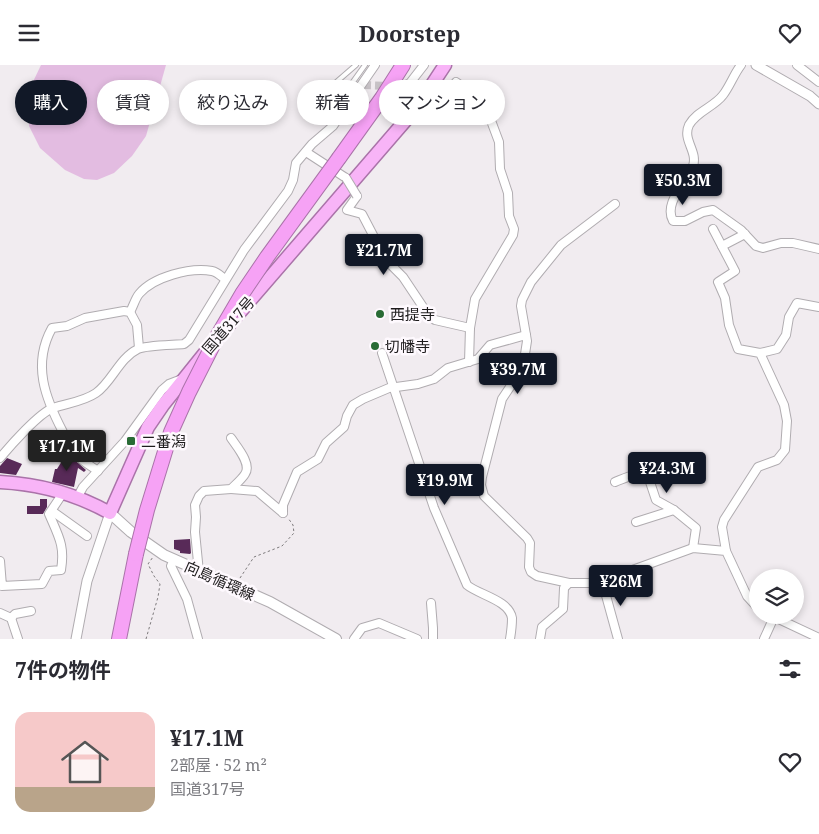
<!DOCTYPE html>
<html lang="ja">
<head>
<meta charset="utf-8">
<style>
	:root { --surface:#fff; --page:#f2f2f3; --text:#2b2b33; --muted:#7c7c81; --line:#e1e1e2; --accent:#111827 }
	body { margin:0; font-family:"Noto Serif","Noto Sans JP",serif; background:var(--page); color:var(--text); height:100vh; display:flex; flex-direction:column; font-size:19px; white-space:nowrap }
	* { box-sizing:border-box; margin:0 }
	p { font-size:16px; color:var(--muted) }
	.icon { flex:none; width:28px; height:28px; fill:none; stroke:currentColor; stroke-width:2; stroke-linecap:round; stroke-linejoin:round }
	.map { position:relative; height:574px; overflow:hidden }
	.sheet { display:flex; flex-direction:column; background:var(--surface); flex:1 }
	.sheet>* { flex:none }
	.guide { position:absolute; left:15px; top:15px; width:500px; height:45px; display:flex; gap:10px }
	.controls { position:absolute; left:749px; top:504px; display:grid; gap:10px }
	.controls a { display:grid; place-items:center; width:55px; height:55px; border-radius:50%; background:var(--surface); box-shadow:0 2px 8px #0003; font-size:25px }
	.price { position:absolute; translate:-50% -42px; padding:0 11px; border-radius:5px; background:var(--accent); color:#fff; font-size:16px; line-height:32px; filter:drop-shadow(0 1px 2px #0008) }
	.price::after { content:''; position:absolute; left:50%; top:30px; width:15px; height:11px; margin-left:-8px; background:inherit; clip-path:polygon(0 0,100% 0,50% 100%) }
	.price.current { background:#222; color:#fff }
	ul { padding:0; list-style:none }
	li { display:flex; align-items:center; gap:15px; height:125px; padding:0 15px }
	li+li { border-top:1px solid var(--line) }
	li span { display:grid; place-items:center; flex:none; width:140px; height:100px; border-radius:15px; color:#555 }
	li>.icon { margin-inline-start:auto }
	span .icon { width:60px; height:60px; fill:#fffc; stroke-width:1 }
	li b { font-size:21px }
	h2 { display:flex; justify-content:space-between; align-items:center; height:60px; padding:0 15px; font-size:21px }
	.tag { padding:0 18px; border-radius:22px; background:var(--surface); box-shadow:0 2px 8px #0003; font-size:18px; line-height:45px }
	.tag.current { background:var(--accent); color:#fff }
	header { display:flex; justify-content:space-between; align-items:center; height:65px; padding:0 15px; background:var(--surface); font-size:22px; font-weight:700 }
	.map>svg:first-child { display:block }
	.green { fill:#e3bce1 }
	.building { fill:#582a58 }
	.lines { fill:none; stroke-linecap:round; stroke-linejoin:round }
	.minor-tunnel { stroke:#c7c2c6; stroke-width:8; stroke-dasharray:8 4; stroke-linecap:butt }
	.service-casing { stroke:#b0acb0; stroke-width:6 }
	.minor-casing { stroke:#b0acb0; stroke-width:10 }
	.tertiary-casing { stroke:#b0acb0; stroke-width:11 }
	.secondary-casing { stroke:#b0acb0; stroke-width:12 }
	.trunk-casing { stroke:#aa73a9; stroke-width:15 }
	.motorway-casing { stroke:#aa73a9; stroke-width:16 }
	.path { stroke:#7d7a7c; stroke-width:1; stroke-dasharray:2.5 2.5; stroke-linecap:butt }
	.service { stroke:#fff; stroke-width:4 }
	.minor { stroke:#fff; stroke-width:8 }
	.tertiary { stroke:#fff; stroke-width:9 }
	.secondary { stroke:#fff; stroke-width:10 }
	.trunk { stroke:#f8b4f7; stroke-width:12 }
	.motorway { stroke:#f6a2f5; stroke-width:14 }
	.minor-bridge-casing { stroke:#b0acb0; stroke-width:10; stroke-linecap:butt }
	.motorway-bridge-casing { stroke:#aa73a9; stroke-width:16; stroke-linecap:butt }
	.minor-bridge { stroke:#fff; stroke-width:8 }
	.motorway-bridge { stroke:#f6a2f5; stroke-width:14 }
	.poi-dot { fill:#296b35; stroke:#fef9fe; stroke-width:2 }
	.labels { text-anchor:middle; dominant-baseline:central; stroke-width:5; stroke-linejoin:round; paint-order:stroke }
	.poi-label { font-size:15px; fill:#1d1b1c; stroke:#fef9fe; text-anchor:start }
	.street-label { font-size:15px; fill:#1d1b1c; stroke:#fef9fe }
</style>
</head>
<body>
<header><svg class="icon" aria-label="menu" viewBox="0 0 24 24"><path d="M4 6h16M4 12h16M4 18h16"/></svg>Doorstep<svg class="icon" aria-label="heart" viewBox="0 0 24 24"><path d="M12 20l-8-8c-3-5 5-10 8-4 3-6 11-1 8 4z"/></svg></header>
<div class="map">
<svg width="819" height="574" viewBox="0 0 819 574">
	<rect width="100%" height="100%" fill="#f1ecf0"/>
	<polygon class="green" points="41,0 166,0 146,71 132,91 114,108 97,115 84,114 65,105 40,83 29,61 31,21"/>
	<g class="building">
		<polygon points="67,388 86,405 84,407 78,403 74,422 52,417 55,404 57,404"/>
		<polygon points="7,393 22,399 16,410 0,408 0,401"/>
		<polygon points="40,434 47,434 47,442 43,449 27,449 27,441 40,441"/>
		<polygon points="190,474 191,488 190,489 180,488 180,486 174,484 174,475"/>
	</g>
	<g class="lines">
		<polyline class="minor-tunnel" points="363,20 391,21"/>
		<g class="service-casing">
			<g id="service">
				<polyline points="326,26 356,0"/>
				<polyline points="313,48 319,46 326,47 350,21 365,0"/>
			</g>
		</g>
		<g class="minor-casing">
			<g id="minor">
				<path d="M741,0C734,9 730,21 723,30C714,42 697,46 689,60C682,75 698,86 693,101C687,118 663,137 673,156H685L703,147L713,145L741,165L756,181L763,183L781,178H793L819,184"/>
				<polyline points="797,0 819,17"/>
				<polyline points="456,17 484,37 499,77 500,104 508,128 509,151 514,164 513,170 475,234 470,263 469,297"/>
				<polyline points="401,22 410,18 424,0"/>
				<polyline points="306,87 346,113"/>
				<polyline points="357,131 347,145 362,149 373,170 379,188 403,212 429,251 435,255 470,263"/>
				<polyline points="713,164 735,206 718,217 725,233 729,260 738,284 760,288 784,340 787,356 785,385 777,395 758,402 724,455 722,462 726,486"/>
				<polyline points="722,181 745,169"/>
				<path d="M130,247C133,242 135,234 139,229C153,212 190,202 212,206C217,207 221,211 225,214"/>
				<path d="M382,288L434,443L467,520C479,530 509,535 512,553C512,560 511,568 510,574"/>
				<polyline points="760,288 777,284 786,270 789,252 797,238 819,242"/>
				<path d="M0,393C10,381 39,348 53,343C67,338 83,337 96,328C112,317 119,293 138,284C146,280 174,280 184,279L189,275L244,185L288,126L293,115L296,98L312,79L333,61L375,0"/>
				<path d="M98,406C89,400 77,393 71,384C67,379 66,372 63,367C45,333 32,299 52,263L67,261L85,253L124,246L130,247L137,260L139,283"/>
				<path d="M615,417C625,413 638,406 648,411L656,435L674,445L696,463L693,483"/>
				<polyline points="231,424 257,426 283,448"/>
				<polyline points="77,433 83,422 125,376 162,325 169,319 182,314"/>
				<polyline points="52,446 87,471"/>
				<polyline points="283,448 283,440 297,407 318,394 326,378 344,362 347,351 353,340 363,334 389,323 418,319 434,314 448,303 478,294 490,280 526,270"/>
				<polyline points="636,457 674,445"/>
				<polyline points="174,494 171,501 187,534 198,574"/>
				<path d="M0,496L2,521L42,519L49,506L61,505C65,481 59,472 49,449L63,428"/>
				<path d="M199,507L195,467L196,452L195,440L199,431L204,426L231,424C236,419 242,414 245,409C252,399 237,382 231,373"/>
				<polyline points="602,516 618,574"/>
				<polyline points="569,518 537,511 531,507 529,502 530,478 527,473 484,431 481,420 482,412 502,334 520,307 525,289 527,276 521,241 522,235 531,217 561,180 615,139"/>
				<polyline points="431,538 433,563 433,574"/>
				<polyline points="0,548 11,553 18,574"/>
				<polyline points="770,550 819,573"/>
				<polyline points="11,553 15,549 31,546"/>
				<polyline points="354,574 362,563 379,558 417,574"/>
				<polyline points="540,574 542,562 563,544 564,523 569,518 593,518 602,516 693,483 726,486 747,531 758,543"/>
				<polyline points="764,574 774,552"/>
			</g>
		</g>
		<g class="tertiary-casing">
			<g id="tertiary">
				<polyline points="756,0 810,31 819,39"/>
				<polyline points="76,574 87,516 110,448"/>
			</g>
		</g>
		<g class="secondary-casing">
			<polyline id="secondary" points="110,448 131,467 164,490 270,537 336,574"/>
		</g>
		<g class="trunk-casing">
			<g id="trunk">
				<polyline points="228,261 418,41 445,0"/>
				<path d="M0,417C39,419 76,429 110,448L148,362L163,340L208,284"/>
			</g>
		</g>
		<g class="motorway-casing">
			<g id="motorway">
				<polyline points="339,93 382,33 403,0"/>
				<polyline points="119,574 136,489"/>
			</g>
		</g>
		<g class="path">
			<polyline points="240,513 254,492 282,481 294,468 293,460 288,453"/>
			<polyline points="146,574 158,532 160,519 154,511 148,499 153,492"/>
		</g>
		<use href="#service" class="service"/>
		<use href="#minor" class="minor"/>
		<use href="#tertiary" class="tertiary"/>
		<use href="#secondary" class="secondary"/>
		<use href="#trunk" class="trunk"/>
		<use href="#motorway" class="motorway"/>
		<g class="minor-bridge-casing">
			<polyline id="minor-bridge" points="346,113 357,131"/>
		</g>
		<g class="motorway-bridge-casing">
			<polyline id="motorway-bridge" points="136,489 147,445 171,367 189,327 218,270 242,229 267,192 339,93"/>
		</g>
		<use href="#minor-bridge" class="minor-bridge"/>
		<use href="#motorway-bridge" class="motorway-bridge"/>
	</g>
	<g class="poi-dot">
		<circle cx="380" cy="249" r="5"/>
		<circle cx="375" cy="281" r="5"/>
		<rect x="126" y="371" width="10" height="10" rx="2.5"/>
	</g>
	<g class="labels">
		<g class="poi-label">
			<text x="390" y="249">西提寺</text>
			<text x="385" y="281">切幡寺</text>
			<text x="141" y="376">二番潟</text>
		</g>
		<g class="street-label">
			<text transform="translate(228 260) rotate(-49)">国道317号</text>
			<text transform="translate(220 515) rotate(24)">向島循環線</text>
		</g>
	</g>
</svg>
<div class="controls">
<a><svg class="icon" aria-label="layers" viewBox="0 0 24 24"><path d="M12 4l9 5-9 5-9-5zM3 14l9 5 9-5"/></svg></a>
</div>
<b class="price" style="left:683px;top:141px">¥50.3M</b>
<b class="price" style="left:384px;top:211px">¥21.7M</b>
<b class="price" style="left:518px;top:330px">¥39.7M</b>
<b class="price current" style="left:67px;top:407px">¥17.1M</b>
<b class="price" style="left:667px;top:429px">¥24.3M</b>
<b class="price" style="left:445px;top:441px">¥19.9M</b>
<b class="price" style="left:621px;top:542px">¥26M</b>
<div class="guide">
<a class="tag current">購入</a>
<a class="tag">賃貸</a>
<a class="tag">絞り込み</a>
<a class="tag">新着</a>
<a class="tag">マンション</a>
</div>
</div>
<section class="sheet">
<h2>7件の物件<svg class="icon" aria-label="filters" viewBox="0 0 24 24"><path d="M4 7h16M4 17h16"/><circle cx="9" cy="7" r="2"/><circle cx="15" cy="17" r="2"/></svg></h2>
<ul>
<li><span style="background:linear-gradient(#f6c9c9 75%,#b9a48a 0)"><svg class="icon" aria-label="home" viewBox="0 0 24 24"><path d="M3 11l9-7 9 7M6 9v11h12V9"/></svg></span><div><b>¥17.1M</b><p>2部屋 · 52 m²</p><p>国道317号</p></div><svg class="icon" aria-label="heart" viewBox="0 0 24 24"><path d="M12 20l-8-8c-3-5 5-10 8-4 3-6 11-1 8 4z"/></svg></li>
</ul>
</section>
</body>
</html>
